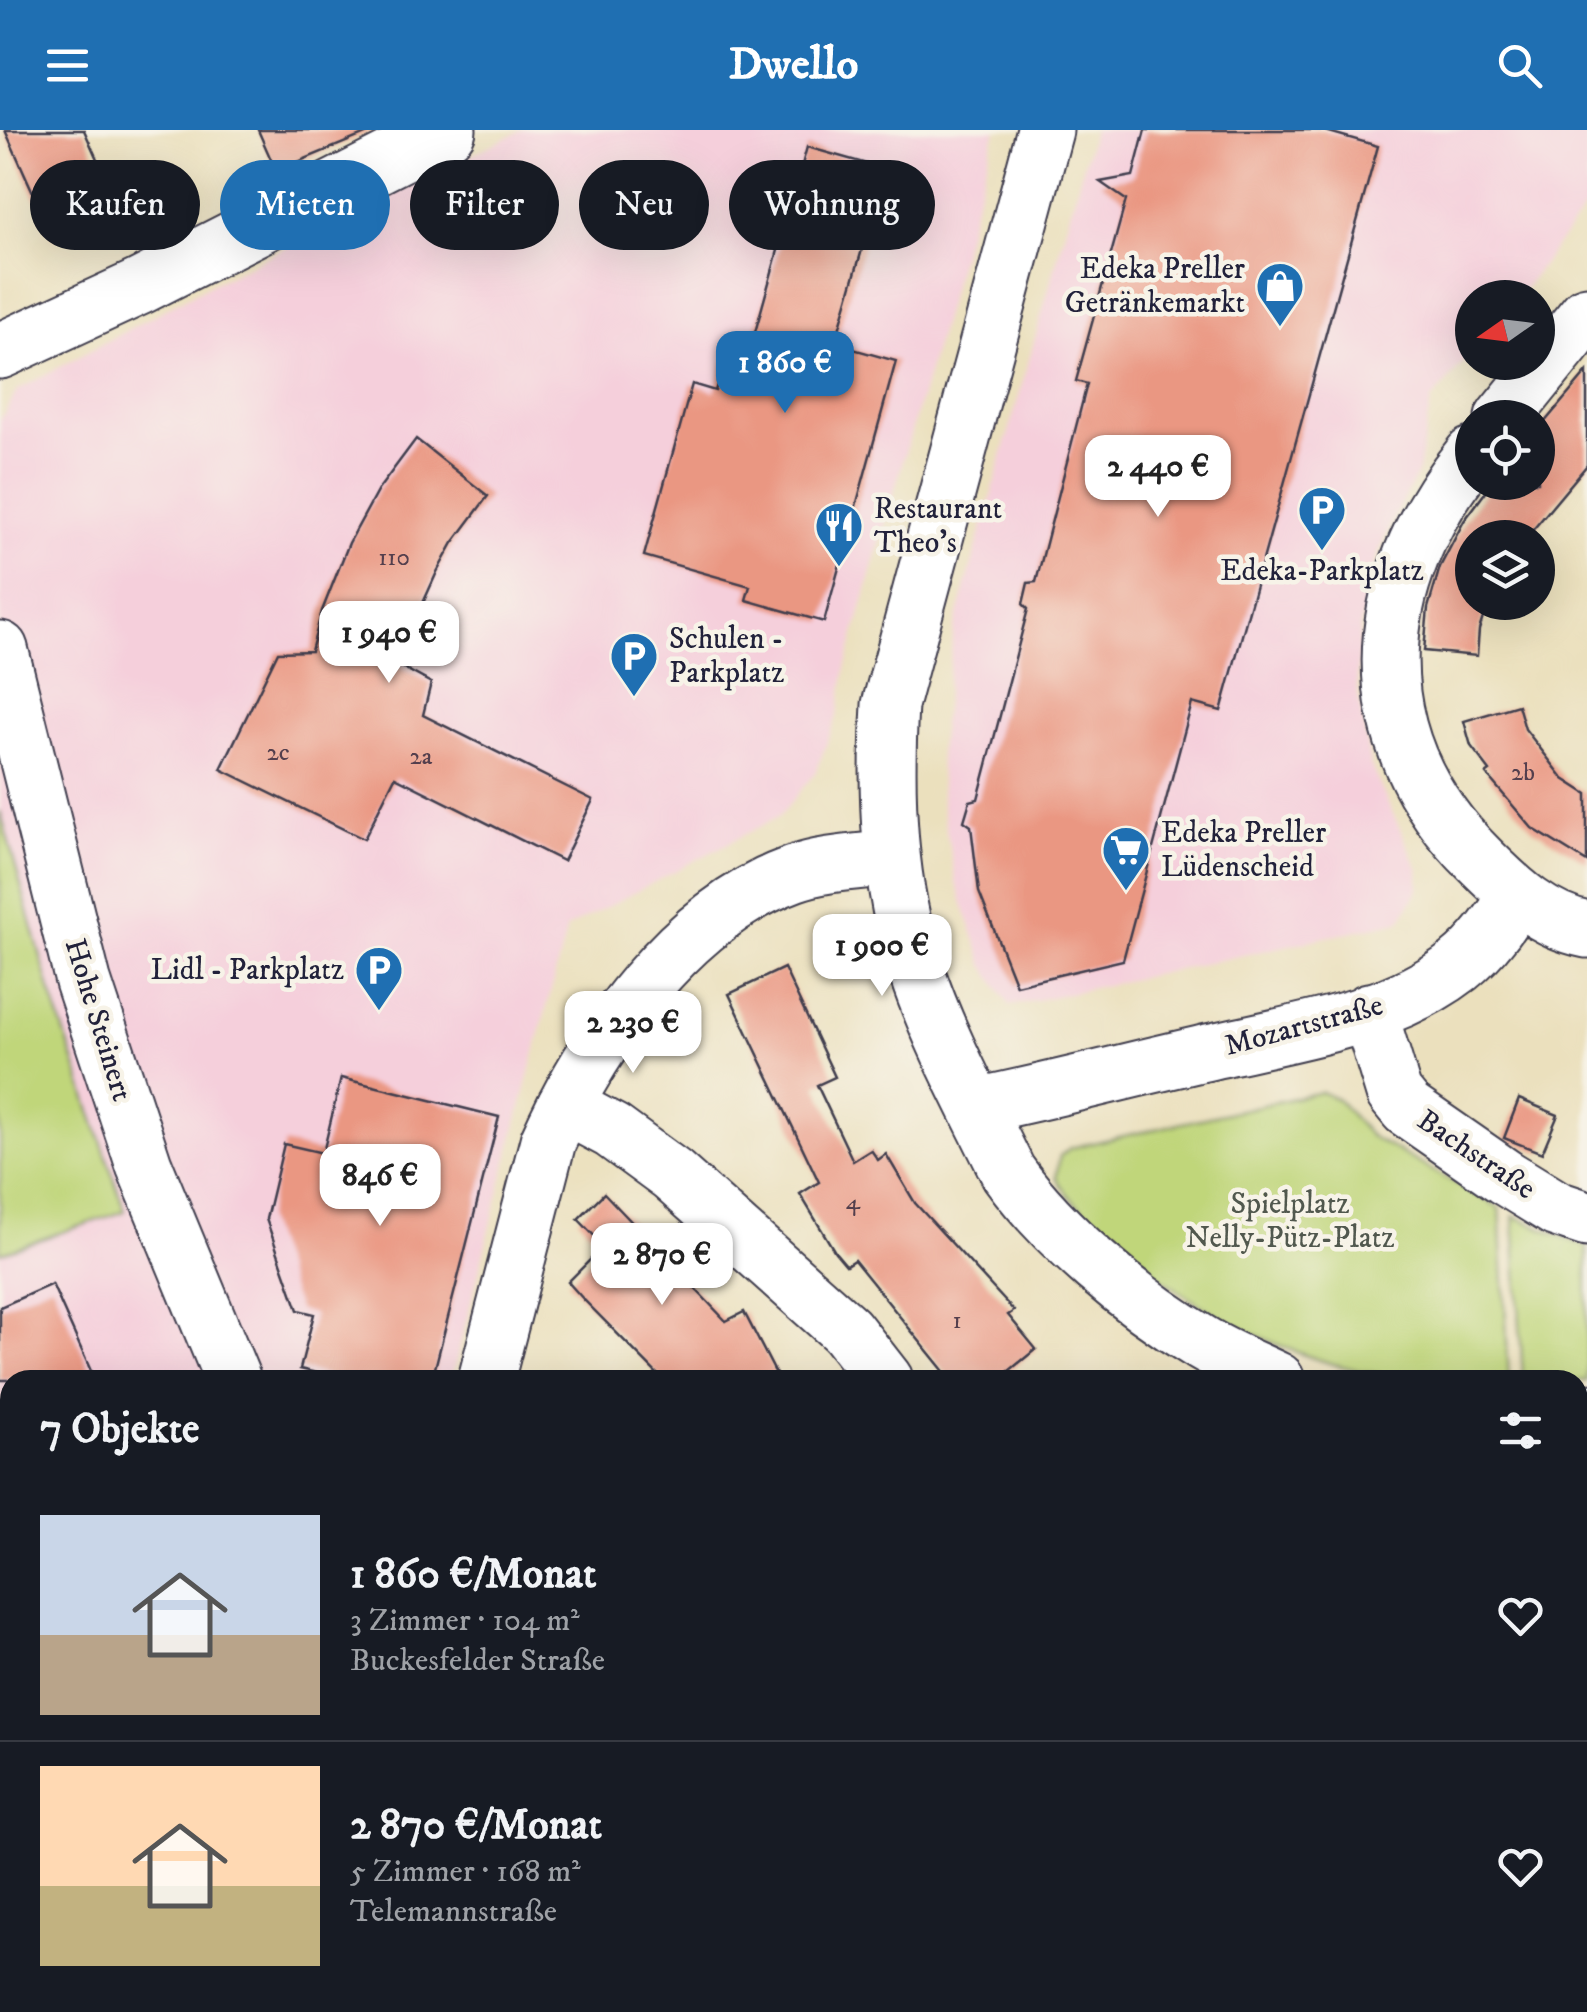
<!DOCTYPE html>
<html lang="de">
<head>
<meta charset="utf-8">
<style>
	:root { --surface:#171b24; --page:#242831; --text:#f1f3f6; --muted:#9ea1a6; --line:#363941; --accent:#1f6fb2 }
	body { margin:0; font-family:"IM FELL DW Pica",serif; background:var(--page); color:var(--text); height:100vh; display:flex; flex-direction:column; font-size:38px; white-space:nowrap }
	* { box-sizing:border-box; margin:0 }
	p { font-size:32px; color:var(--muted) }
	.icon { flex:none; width:55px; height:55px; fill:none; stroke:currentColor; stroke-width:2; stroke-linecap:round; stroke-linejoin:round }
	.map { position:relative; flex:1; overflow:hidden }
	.sheet { position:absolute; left:0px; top:1240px; width:1588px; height:642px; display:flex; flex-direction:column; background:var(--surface); border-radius:30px 30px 0 0; box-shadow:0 10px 40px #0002 }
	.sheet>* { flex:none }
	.guide { position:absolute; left:30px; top:30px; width:1000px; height:90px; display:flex; gap:20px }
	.needle { width:65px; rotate:256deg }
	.controls { position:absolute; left:1455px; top:150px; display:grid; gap:20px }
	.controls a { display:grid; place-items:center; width:100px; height:100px; border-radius:50%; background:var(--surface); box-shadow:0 10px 40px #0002; font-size:50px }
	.price { position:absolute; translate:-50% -85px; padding:0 22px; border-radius:20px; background:#fff; color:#222; font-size:32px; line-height:65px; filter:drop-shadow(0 2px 5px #0008) }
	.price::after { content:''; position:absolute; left:50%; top:60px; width:30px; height:22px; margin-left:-15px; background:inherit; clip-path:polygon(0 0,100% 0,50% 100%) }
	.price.selected { background:var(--accent); color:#fff }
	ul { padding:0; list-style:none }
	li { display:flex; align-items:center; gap:30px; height:250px; padding:0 40px }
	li+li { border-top:2px solid var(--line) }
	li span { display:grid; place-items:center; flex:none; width:280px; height:200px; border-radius:0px; color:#555 }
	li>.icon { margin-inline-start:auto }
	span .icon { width:120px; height:120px; fill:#fffc; stroke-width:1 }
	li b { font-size:42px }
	h2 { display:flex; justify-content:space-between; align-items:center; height:120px; padding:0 40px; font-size:42px }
	.pill { padding:0 35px; border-radius:45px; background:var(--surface); box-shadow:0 10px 40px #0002; font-size:35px; line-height:90px }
	.pill.selected { background:var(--accent); color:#fff }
	header { display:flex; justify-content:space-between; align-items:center; height:130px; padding:0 40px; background:var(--accent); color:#fff; font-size:45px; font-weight:700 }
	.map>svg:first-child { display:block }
	.built { fill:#f5cfdb }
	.green { fill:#c0d67a; stroke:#717c5a; stroke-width:2.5 }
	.building { fill:#ea9782 }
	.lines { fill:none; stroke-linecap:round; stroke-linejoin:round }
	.minor-casing { stroke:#403e4e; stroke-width:59 }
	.minor { stroke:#fff; stroke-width:55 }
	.labels { text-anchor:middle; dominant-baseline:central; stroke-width:9; stroke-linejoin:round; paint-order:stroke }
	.number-label { font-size:25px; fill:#543f4d }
	.poi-label { font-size:30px; fill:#22223b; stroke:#f7f3e8; text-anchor:start }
	.street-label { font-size:30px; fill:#22223b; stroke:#f7f3e8 }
	.park-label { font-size:30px; fill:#51584e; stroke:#f7f3e8 }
</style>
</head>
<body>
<header><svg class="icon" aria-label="menu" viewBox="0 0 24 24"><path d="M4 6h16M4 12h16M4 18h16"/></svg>Dwello<svg class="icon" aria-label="search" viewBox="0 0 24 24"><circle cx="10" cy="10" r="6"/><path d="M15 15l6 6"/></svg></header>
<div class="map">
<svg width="1587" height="1882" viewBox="0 0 1587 1882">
	<rect width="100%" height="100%" fill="#f7f3e8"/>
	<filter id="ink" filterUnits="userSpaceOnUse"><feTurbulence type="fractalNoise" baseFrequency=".01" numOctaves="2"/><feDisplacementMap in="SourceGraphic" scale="20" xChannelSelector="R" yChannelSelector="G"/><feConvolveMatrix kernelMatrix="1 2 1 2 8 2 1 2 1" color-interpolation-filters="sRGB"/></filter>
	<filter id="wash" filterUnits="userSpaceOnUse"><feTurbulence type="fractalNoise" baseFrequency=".0048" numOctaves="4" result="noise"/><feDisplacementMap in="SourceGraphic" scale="40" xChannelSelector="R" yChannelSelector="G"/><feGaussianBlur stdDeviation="2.25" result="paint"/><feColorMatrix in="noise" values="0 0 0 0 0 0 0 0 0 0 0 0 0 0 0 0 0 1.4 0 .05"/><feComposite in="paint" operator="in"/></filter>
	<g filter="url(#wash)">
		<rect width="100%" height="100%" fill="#ebe0bd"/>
		<g class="built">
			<polygon points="522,0 996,0 877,423 846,538 838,584 815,643 780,686 567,798 451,1250 10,1250 10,1872 611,1872 616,1882 0,1882 0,290 18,260 202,159"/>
			<polygon points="1093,0 1587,0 1587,75 1518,167 1472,168 1472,223 1431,271 1418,342 1393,388 1375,432 1360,497 1357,557 1370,634 1419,740 1419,759 1400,791 1010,876 984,835 956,753 942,678 939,620 954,499"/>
		</g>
		<g class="green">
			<polygon points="0,681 51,863 125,1081 0,1123"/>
			<path d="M1321,962L1337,969L1370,1006L1500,1078L1509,1250C1479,1250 1448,1252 1418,1249C1306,1241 1193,1184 1113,1108C1094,1090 1068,1070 1056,1047L1060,1026L1070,1018Z"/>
			<polygon points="1514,1086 1587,1117 1587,1251 1523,1250"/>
		</g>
		<g id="blocks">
			<g class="building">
				<polygon points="5,0 84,0 122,85 90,100 88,93 54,109"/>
				<polygon points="258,0 373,0 373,1 276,41"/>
				<polygon points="1145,0 1322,0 1378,16 1221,581 1192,573 1123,830 1016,855 979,762 971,696 964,691 970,671 978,669 1028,479 1023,474 1028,453 1036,452 1087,254 1076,251 1126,70 1100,52 1133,46"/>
				<polygon points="807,17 885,39 835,214 896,231 824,492 746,470 750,456 644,426 692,254 715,261 724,232 745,238"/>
				<polygon points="1587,242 1587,335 1526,408 1472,408 1472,472 1488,472 1479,500 1477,526 1424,521 1428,478 1440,437 1464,391 1493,352 1538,352 1538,300"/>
				<polygon points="416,309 488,366 453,413 437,442 419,482 400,536 431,553 423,585 593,670 563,731 395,647 364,709 221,639 278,522 311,521 322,481 349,413 378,360"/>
				<polygon points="1518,575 1525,599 1564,649 1587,664 1587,732 1532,698 1486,644 1490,641 1471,616 1464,591"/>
				<polygon points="784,838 835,947 817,955 853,1031 871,1020 878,1030 886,1024 915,1073 1014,1181 1008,1185 1036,1219 998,1250 951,1250 854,1130 846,1135 835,1122 800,1064 819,1052 729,864"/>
				<polygon points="341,948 499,987 432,1250 346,1250 300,1239 314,1184 298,1180 266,1089 284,1014 323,1023"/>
				<polygon points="1519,969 1558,985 1542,1023 1504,1008"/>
				<polygon points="604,1063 726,1191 744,1182 779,1250 663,1250 584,1170 568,1152 604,1116 578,1089"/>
				<polygon points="52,1154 95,1250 0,1250 0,1177"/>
			</g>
		</g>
	</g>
	<g filter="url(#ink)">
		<use href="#blocks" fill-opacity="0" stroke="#403e4e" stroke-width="2.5"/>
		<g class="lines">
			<g class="minor-casing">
				<g id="minor">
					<path d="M1045,0L890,575C885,664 888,754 916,840C939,909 976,976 1008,1042C1054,1106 1132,1171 1200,1212C1224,1227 1252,1238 1277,1250"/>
					<polyline points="0,221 139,157 448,0"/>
					<polyline points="1503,288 1587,184"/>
					<path d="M1472,325C1366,454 1357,609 1480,730C1512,762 1542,791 1587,800"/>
					<polyline points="0,519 83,851 144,1035 233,1250"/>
					<polyline points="1369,881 1394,963 1407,979 1505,1047 1557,1079 1587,1089"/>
					<polyline points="565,976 612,1001 672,1045 846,1200 885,1250"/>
					<path d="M976,976C1051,961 1125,941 1200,924C1286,903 1387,892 1459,836C1483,817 1501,791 1517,766"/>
					<path d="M486,1250L548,1011C595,907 682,784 793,744C823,733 859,732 891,728"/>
					<polyline points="1578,1283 1587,1282"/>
					<polyline points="1578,1426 1587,1432"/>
					<polyline points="518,1872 521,1882"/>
					<polyline points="643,1872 648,1882"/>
				</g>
			</g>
			<use href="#minor" class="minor"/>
		</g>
	</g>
	<defs>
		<g id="shop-pin" transform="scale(2.5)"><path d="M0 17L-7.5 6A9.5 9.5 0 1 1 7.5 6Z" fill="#1f6fb2" stroke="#f7f3e8"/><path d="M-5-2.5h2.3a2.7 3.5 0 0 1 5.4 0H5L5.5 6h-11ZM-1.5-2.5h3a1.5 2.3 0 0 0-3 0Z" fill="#fff"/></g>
		<g id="parking-pin" transform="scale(2.5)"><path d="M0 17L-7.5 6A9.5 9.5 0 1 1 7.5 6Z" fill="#1f6fb2" stroke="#f7f3e8"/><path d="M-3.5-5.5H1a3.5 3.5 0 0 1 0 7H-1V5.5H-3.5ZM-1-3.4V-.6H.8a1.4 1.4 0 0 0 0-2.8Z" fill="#fff"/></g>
		<g id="restaurant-pin" transform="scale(2.5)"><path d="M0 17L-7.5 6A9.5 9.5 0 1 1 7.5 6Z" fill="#1f6fb2" stroke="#f7f3e8"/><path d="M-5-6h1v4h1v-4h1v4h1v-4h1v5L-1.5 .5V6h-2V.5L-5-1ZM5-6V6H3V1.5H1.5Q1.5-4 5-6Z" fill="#fff"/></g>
		<g id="supermarket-pin" transform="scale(2.5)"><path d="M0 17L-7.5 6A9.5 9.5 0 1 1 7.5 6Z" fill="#1f6fb2" stroke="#f7f3e8"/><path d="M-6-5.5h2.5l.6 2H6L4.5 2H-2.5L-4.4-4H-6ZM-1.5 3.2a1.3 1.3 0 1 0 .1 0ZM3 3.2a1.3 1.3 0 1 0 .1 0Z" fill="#fff"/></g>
	</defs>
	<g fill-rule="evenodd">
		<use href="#shop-pin" x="1280" y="156"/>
		<use href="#parking-pin" x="1322" y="380"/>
		<use href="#restaurant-pin" x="839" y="396"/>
		<use href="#parking-pin" x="634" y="526"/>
		<use href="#supermarket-pin" x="1126" y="720"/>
		<use href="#parking-pin" x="379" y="840"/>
	</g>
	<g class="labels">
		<g class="number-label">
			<text x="394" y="427">110</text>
			<text x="278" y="622">2c</text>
			<text x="421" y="626">2a</text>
			<text x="1523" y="642">2b</text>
			<text x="853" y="1071">4</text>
			<text x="957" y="1190">1</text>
		</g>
		<g class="poi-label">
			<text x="1245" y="139" text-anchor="end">Edeka Preller<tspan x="1245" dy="34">Getränkemarkt</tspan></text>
			<text x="874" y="379">Restaurant<tspan x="874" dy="34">Theo's</tspan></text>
			<text x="1322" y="441" text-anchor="middle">Edeka-Parkplatz</text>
			<text x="669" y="509">Schulen -<tspan x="669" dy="34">Parkplatz</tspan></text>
			<text x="1161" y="703">Edeka Preller<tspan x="1161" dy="34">Lüdenscheid</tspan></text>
			<text x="344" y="840" text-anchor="end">Lidl - Parkplatz</text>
		</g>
		<g class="street-label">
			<text transform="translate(98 890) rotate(73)">Hohe Steinert</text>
			<text transform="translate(1304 896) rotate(-15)">Mozartstraße</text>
			<text transform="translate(1476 1025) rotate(34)">Bachstraße</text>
		</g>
		<g class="park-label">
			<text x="1290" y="1074">Spielplatz<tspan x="1290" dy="34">Nelly-Pütz-Platz</tspan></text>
		</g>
	</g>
</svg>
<div class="controls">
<a><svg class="needle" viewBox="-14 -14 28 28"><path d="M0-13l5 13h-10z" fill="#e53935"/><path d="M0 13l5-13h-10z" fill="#9ea1a6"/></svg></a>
<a><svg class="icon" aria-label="locate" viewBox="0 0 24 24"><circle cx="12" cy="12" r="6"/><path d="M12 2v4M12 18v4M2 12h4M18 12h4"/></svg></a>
<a><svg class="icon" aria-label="layers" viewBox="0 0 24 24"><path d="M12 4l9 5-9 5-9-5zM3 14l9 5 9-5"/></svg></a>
</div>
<b class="price selected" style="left:785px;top:286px">1 860 €</b>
<b class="price" style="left:1158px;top:390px">2 440 €</b>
<b class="price" style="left:389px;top:556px">1 940 €</b>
<b class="price" style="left:882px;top:869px">1 900 €</b>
<b class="price" style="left:633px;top:946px">2 230 €</b>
<b class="price" style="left:380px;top:1099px">846 €</b>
<b class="price" style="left:662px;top:1178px">2 870 €</b>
<div class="guide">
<a class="pill">Kaufen</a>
<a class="pill selected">Mieten</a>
<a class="pill">Filter</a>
<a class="pill">Neu</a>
<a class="pill">Wohnung</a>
</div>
<section class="sheet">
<h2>7 Objekte<svg class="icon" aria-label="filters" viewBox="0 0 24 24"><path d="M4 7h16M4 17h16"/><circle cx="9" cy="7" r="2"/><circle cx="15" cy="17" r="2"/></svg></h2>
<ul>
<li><span style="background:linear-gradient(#c9d6e8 60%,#b9a48a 0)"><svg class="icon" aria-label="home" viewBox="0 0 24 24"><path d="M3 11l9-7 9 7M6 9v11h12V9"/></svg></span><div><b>1 860 €/Monat</b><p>3 Zimmer · 104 m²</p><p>Buckesfelder Straße</p></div><svg class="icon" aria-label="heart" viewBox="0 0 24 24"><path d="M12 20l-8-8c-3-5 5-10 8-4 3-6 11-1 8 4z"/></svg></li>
<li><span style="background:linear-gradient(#ffd9b3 60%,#c2b280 0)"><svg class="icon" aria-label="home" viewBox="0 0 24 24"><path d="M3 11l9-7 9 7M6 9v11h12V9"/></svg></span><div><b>2 870 €/Monat</b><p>5 Zimmer · 168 m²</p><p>Telemannstraße</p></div><svg class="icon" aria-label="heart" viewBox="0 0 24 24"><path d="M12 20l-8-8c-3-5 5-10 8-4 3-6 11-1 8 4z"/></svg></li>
</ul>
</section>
</div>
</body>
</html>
